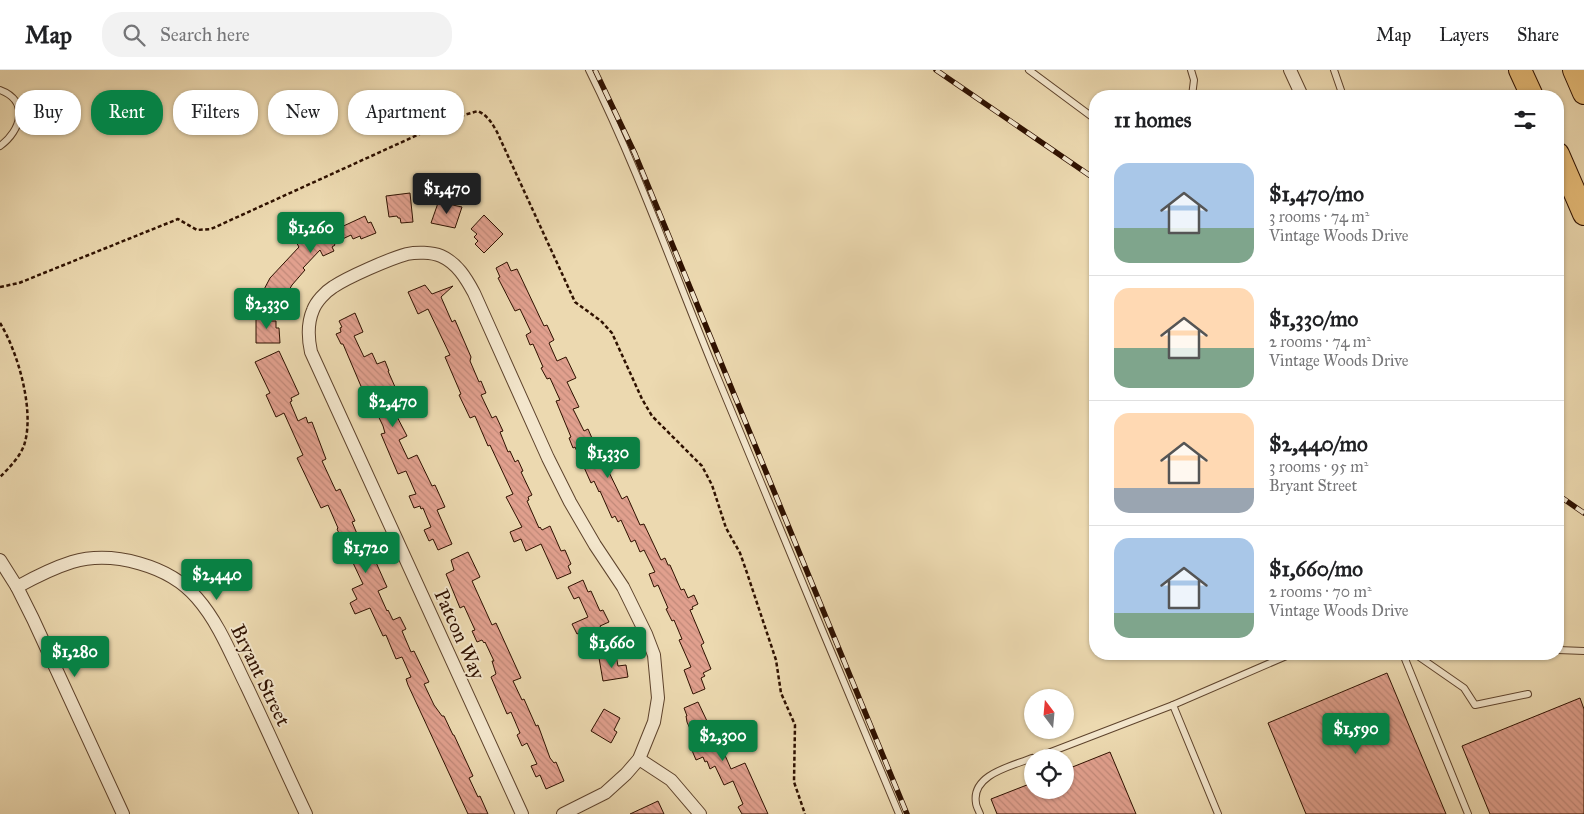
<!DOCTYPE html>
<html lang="en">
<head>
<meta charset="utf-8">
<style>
	:root { --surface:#fff; --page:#f2f2f2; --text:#202124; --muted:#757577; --line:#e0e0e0; --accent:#0b8043 }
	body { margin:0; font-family:"IM FELL Great Primer",serif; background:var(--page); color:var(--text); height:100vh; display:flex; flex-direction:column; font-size:19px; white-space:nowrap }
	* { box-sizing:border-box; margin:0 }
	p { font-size:16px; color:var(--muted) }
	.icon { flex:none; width:28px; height:28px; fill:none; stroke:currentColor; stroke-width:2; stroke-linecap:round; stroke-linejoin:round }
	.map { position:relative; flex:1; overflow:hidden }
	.sheet { position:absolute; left:1089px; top:20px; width:475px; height:570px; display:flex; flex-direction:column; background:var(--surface); border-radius:20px; box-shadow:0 1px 4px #0004 }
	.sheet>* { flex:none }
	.banner { position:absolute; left:15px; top:20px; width:475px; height:45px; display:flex; gap:10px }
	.needle { width:32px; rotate:344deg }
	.buttons { position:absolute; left:1024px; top:619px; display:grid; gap:10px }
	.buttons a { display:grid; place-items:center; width:50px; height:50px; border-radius:50%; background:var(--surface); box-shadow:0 1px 4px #0004; font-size:25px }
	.price { position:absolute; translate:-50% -42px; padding:0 11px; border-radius:5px; background:var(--accent); color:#fff; font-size:16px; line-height:32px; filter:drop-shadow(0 1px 2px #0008) }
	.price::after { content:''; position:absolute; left:50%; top:30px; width:15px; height:11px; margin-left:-8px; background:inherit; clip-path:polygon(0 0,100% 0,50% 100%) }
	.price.active { background:#222; color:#fff }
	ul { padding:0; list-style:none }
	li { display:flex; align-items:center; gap:15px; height:125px; padding:0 25px }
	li+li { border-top:1px solid var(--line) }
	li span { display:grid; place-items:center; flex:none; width:140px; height:100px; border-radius:15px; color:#555 }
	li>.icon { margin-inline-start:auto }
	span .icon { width:60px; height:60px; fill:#fffc; stroke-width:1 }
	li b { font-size:21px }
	h2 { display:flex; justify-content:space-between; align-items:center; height:60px; padding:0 25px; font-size:21px }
	.tag { padding:0 18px; border-radius:20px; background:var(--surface); box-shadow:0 1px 4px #0004; font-size:18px; line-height:45px }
	.tag.active { background:var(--accent); color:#fff }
	header { display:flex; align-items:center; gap:30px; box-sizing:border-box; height:70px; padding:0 25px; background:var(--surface); border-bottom:1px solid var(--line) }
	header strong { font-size:24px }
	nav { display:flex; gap:28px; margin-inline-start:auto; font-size:18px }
	.search { width:350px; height:45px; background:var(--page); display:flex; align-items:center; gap:12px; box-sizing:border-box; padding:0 18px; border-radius:20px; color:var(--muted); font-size:19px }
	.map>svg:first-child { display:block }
	.building { fill:url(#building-back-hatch); stroke:#2f1100 }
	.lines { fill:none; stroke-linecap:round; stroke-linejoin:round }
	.lane-casing { stroke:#5e432c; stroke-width:8 }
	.street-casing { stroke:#5e432c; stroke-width:14 }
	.highway-casing { stroke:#2f1100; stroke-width:24 }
	.path { stroke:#2f1100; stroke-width:2.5; stroke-dasharray:4 2.5; stroke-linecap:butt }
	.lane { stroke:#f3e6cc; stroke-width:6 }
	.street { stroke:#f3e6cc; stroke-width:12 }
	.highway { stroke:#e6bc78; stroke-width:22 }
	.rail-casing { stroke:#2f1100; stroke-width:5.5 }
	.rail { stroke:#f3e6cc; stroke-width:4; stroke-dasharray:11; stroke-linecap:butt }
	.labels { text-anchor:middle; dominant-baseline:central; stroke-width:4; stroke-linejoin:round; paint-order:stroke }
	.street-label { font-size:20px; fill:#2f1100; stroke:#f3e6cc }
</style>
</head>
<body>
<header>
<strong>Map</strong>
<div class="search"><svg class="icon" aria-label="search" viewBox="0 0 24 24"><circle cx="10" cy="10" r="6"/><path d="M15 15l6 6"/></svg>Search here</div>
<nav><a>Map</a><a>Layers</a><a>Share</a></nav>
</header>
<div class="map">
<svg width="1584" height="744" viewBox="0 0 1584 744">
	<defs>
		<pattern id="building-back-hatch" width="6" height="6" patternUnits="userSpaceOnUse" patternTransform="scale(1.25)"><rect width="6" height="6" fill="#e1a08e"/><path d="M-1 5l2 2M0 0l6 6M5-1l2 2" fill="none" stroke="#c18979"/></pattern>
	</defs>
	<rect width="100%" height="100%" fill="#ecd9b0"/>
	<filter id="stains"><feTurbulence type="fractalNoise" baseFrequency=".004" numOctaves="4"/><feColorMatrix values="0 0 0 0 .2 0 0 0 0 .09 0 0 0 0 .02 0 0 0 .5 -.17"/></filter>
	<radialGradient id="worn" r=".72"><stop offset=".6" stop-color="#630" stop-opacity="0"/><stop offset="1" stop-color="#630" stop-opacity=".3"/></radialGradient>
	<g class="building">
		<polygon points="410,123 413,152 401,153 400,148 398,148 397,146 389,147 386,126"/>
		<polygon points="438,133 448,136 448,134 462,137 455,158 431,153"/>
		<polygon points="484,145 503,164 484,183 475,174 478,171 474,167 477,164 471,159"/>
		<polygon points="365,146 368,153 371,152 376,163 361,169 360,166 353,169 351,165 334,173 335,175 332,177 334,181 323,186 320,180 303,198 305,200 292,215 285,227 282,226 276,238 259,229 270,208 299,177 292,165 326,150 329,156 334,154 337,159"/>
		<polygon points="507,192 511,201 517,199 544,256 547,255 554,270 549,273 557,291 566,287 576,308 567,312 579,337 573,339 584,361 588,359 595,375 592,377 600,394 604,392 622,429 627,426 640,455 644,454 661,490 665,488 668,495 670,495 681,520 684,519 688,528 694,525 698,534 692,537 693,539 690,540 704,573 701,575 711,599 703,603 705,606 701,608 705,619 693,624 684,600 691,597 679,570 682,569 674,550 672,551 666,539 668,538 658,515 654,517 649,504 655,502 644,480 640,482 635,470 631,472 621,450 618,452 615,446 612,448 600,421 599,422 594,411 591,413 575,377 573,378 569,368 571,367 556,331 560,330 550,308 547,309 541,298 543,297 533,274 530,275 526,265 531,262 520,239 515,241 498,208 500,207 496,198"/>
		<polygon points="425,215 432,224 453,216 441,227 452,252 455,250 471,287 470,291 479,312 481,311 486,323 481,325 492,348 496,346 503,361 500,362 508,382 510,381 515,392 518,390 523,401 521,402 532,425 528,427 529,430 527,431 539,458 540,457 542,460 550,456 561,481 565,480 571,494 568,496 571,503 557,509 541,474 526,481 521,469 514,472 510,462 522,457 506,427 513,424 490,375 488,376 475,346 470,348 459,325 461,324 445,287 450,285 428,239 418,244 408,222"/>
		<polygon points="355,243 363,262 354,266 364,287 372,283 377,294 385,291 389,301 388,301 399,326 396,327 399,332 392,337 407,366 399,370 408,389 417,385 432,416 435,415 445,437 437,440 452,474 438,480 433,469 429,471 424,460 431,457 423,438 421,439 420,436 414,438 409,426 416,424 406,401 398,404 381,364 385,363 383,356 372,333 369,335 343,274 341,274 336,264 341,262 340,258 342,257 339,251"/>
		<polygon points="273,244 269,251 276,251 276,258 279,258 280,273 256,273 256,245"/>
		<polygon points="279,281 299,324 291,328 292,331 290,332 298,351 306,347 308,353 312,352 326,389 322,391 336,421 340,419 355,451 352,452 361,473 363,473 366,480 370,479 387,517 378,521 387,541 388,540 393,550 400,547 406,559 402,561 411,582 414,581 429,612 424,614 434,635 442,646 444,646 453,665 454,665 473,706 469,708 478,727 480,726 488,744 468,744 408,615 406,609 411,607 402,587 396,589 386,565 383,566 370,538 355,544 350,533 357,529 352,519 363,514 337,459 338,458 328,435 321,438 297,388 303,385 284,343 276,347 266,325 270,323 255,292"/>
		<polygon points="468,482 480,507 472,511 492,555 496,553 521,608 513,611 522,630 524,629 536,656 538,655 550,688 554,693 556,692 564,711 546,719 540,705 536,707 531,696 537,694 527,673 522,676 517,665 520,663 511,642 507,644 491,607 496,604 492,591 494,591 485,572 484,573 482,570 477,572 472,561 475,560 464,536 460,538 446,504 454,500 451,490"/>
		<polygon points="583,510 588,522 591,521 600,541 603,540 609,552 600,556 606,569 591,576 584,561 577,564 572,554 588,547 579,527 574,529 568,517"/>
		<polygon points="616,585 618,596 626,595 628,607 603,611 599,588"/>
		<polygon points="1387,603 1446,744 1306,744 1268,653"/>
		<polygon points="1580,628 1584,639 1584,744 1490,744 1462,676"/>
		<polygon points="698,632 715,668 717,667 731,699 745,693 768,744 742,744 738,737 743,734 733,711 724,715 715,696 710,699 707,691 705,692 703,687 696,690 691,678 697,675 687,652 686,646 687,646 684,638"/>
		<polygon points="604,639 620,648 614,660 617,662 611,673 591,661"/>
		<polygon points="1110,682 1136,744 997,744 991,729 1032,713 1032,720 1065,720 1065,700"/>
		<polygon points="658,731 664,744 630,744"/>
	</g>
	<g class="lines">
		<g class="lane-casing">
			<g id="lane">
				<path d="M589,0C637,97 673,199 714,299C775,447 837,596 899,744"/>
				<polyline points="1029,0 1095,49"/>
				<polyline points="1191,0 1194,10 1192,26"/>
				<polyline points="1334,0 1343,26"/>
				<path d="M0,20C30,31 21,61 0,76"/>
				<polyline points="1558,580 1584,581"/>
				<polyline points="1403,584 1468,744"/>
				<polyline points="1415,584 1464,618 1475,635 1528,624"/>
				<polyline points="1035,688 1173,635"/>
				<path d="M980,744C979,741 976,736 976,733C971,704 1013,696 1032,688"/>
				<polyline points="1218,744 1173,635 1291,584"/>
			</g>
		</g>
		<g class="street-casing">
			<g id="street">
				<polyline points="1290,0 1302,26"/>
				<polyline points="0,490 17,517 33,549 123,744"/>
				<path d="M17,517C35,507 53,498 72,492C113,480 170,496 197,528C219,553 232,587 247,617C267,659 286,702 306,744"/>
				<polyline points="639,689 671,710 700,744"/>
				<path d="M522,744L311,282C308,268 307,254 313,240C316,232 325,222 333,217C348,207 389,189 407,184C416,182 432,182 441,186C457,193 466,208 474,223L548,388L570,432L595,475L623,517L646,564L654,585L658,628L654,652L639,689L626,704L605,723L563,744"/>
			</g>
		</g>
		<g class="highway-casing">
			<g id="highway">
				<polyline points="1520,0 1532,26"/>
				<polyline points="1574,0 1584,23"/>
				<polyline points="1558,84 1584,144"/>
			</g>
		</g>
		<g class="path">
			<path d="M0,217L19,213L178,149L197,160L211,159L457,47L478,41C488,46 492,53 497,62L575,232L601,251L612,263L642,329L652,346L702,396L712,415L726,458L740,483L746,500L776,590L781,623L795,655L794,712L805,744"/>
			<path d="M0,253C18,282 34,339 25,372C22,385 9,398 0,407"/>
		</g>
		<use href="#lane" class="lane"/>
		<use href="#street" class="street"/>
		<use href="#highway" class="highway"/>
		<g class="rail-casing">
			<g id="rail">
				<polyline points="595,0 635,84 907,744"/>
				<polyline points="936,0 1095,109"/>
				<polyline points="1558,425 1584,443"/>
			</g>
		</g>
		<use href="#rail" class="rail"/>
	</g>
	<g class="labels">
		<g class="street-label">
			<text transform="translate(460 564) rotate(66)">Patcon Way</text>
			<text transform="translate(261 605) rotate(64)">Bryant Street</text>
		</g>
	</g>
	<rect width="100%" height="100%" filter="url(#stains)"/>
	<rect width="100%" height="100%" fill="url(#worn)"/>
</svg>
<div class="buttons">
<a><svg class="needle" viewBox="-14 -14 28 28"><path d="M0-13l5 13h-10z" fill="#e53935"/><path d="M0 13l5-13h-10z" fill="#757577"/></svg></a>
<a><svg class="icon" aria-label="locate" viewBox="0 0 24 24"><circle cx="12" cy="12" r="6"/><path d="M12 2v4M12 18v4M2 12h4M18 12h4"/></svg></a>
</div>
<b class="price active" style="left:447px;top:145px">$1,470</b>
<b class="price" style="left:311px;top:184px">$1,260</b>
<b class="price" style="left:267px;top:260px">$2,330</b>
<b class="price" style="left:393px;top:358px">$2,470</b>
<b class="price" style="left:608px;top:409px">$1,330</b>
<b class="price" style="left:366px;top:504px">$1,720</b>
<b class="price" style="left:217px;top:531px">$2,440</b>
<b class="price" style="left:612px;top:599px">$1,660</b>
<b class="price" style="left:75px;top:608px">$1,280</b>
<b class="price" style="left:1356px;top:685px">$1,590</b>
<b class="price" style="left:723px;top:692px">$2,300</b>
<div class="banner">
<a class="tag">Buy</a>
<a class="tag active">Rent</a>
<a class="tag">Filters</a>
<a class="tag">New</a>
<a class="tag">Apartment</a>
</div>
<section class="sheet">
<h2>11 homes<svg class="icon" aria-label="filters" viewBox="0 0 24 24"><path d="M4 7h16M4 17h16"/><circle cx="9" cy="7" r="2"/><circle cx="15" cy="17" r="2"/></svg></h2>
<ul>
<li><span style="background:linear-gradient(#a9c7e8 65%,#7fa58c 0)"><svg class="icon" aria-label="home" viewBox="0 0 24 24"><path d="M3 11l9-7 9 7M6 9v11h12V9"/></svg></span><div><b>$1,470/mo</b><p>3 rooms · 74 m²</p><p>Vintage Woods Drive</p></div></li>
<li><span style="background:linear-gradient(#ffd9b3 60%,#7fa58c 0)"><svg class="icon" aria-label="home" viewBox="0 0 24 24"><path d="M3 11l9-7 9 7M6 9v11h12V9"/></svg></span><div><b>$1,330/mo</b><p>2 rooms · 74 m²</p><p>Vintage Woods Drive</p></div></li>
<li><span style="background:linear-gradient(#ffd9b3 75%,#9aa5b1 0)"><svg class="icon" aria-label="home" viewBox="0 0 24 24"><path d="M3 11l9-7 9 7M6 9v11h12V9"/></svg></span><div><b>$2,440/mo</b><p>3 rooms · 95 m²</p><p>Bryant Street</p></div></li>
<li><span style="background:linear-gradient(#a9c7e8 75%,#7fa58c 0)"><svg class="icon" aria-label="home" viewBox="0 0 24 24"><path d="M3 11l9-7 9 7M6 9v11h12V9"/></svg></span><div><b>$1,660/mo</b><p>2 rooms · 70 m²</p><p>Vintage Woods Drive</p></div></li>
</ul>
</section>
</div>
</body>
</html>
